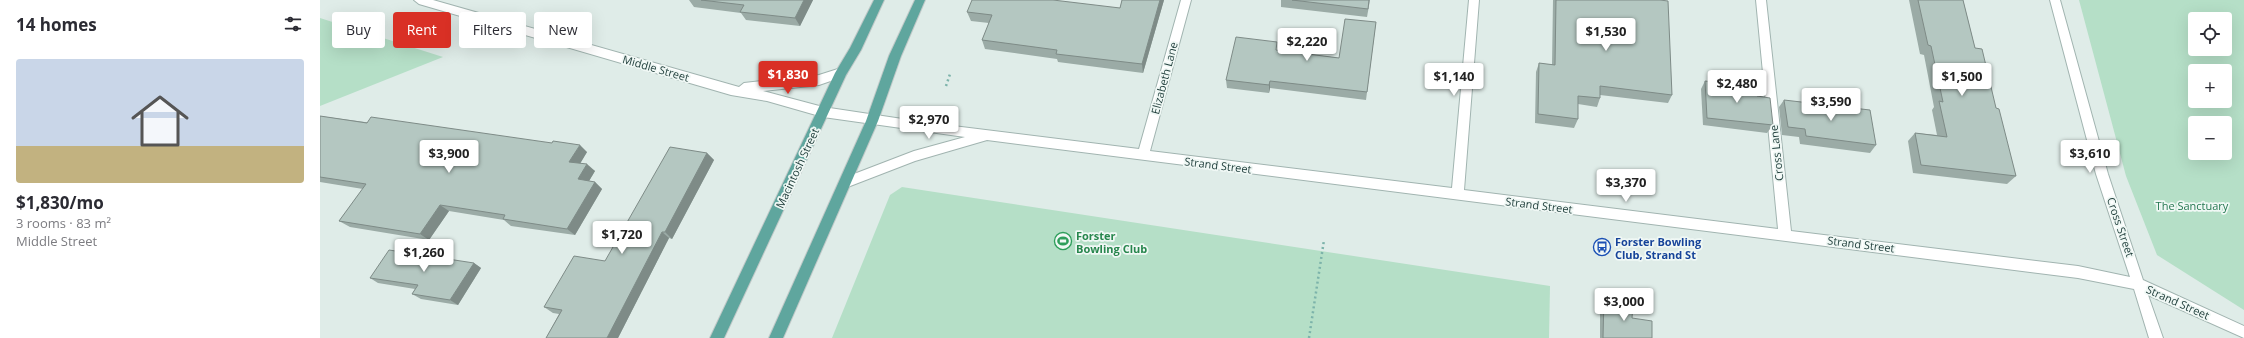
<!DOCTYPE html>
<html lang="en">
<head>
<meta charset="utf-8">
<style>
	:root { --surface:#fff; --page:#f7f7f7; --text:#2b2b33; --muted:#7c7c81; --accent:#d93025 }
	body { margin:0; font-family:"Open Sans",sans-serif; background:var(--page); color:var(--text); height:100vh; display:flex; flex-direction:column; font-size:15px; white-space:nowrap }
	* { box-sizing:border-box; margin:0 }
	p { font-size:13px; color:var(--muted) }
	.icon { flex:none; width:22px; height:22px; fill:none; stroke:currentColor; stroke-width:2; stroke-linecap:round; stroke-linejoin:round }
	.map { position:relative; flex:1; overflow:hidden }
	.panel { display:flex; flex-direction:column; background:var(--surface); width:320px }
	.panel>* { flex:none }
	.hud { position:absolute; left:12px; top:12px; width:380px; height:36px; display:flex; gap:8px }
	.buttons { position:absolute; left:1868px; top:12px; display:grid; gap:8px }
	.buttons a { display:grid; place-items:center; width:44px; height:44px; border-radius:4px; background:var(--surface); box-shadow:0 4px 16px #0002; font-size:20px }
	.price { position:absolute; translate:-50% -34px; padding:0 9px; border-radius:4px; background:#fff; color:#222; font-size:13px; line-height:26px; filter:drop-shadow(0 1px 2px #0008) }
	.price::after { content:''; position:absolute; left:50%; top:24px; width:12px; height:9px; margin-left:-6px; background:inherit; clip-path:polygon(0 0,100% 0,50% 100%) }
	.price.active { background:var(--accent); color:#fff }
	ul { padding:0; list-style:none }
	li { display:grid; align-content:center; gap:8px; height:212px; padding:0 16px }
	li span { display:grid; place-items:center; height:124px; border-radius:4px; color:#555 }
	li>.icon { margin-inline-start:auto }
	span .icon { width:72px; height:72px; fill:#fffc; stroke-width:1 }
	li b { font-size:17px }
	h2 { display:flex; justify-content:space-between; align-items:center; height:48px; padding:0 16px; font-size:17px }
	.tag { padding:0 14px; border-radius:4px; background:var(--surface); box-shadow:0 4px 16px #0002; font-size:14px; line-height:36px }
	.tag.active { background:var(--accent); color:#fff }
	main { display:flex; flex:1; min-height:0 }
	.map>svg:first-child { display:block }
	.green { fill:#b5dfc7; fill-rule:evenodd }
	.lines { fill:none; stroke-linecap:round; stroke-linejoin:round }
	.minor-casing { stroke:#a1b4b0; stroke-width:2 }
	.major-casing { stroke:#c0c9c8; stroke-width:2 }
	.path { stroke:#7cb3aa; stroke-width:2.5; stroke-dasharray:2 3; stroke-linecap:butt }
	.minor { fill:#fff; fill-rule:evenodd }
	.major { fill:#5fa69e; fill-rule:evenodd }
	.wall { fill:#9baba6 }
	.shaded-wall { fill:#7e8b87 }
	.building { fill:#b4c7c1; stroke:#7e8b87 }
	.labels { text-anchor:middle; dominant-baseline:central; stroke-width:3.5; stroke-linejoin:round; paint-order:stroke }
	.street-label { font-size:11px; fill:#1e3d3a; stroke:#f0f8f5 }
	.park-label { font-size:11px; fill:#257851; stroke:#f0f8f5 }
	.leisure-label { font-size:11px; font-weight:bold; fill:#27864d; stroke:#f0f8f5; text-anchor:start }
	.transit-label { font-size:11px; font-weight:bold; fill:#164399; stroke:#f0f8f5; text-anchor:start }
</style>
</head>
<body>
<main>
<section class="panel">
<h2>14 homes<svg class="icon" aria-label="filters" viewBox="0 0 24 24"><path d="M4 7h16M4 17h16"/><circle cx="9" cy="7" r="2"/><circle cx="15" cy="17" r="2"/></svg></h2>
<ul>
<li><span style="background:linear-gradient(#c9d6e8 70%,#c2b280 0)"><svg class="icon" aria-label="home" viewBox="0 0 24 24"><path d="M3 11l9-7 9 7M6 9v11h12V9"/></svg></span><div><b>$1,830/mo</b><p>3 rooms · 83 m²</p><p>Middle Street</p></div></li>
</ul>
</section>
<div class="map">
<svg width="1924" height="338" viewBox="0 0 1924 338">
	<rect width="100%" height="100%" fill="#dfece8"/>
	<g class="green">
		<path d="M1759,0H1924V310L1837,255L1806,176ZM1875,19H1905V49H1875ZM1875,71H1905V101H1875ZM1875,123H1905V153H1875Z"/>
		<polygon points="0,18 123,57 0,106"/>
		<polygon points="582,187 1230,286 1229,338 512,338 570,195"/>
	</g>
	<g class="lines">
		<g class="minor-casing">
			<polygon id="minor" points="94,0 113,0 419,87 424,83 499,75 521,68 525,70 527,73 525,76 499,85 443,91 503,107 609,123 819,149 861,0 871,0 830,151 1132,188 1149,0 1159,0 1144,190 1458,229 1436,0 1446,0 1471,231 1758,266 1810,277 1776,174 1730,0 1740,0 1788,174 1823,280 1924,326 1924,338 1828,295 1843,338 1829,338 1814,289 1758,278 667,140 595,161 525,188 521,187 519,183 521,179 594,151 645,137 503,117 447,101 411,95 99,4"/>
		</g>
		<g class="major-casing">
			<g id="major">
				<polygon points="554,0 564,0 541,50 526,75 404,338 390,338 515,73 530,48"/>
				<polygon points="595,0 605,0 581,56 558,121 463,338 449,338 546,121 569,56"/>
			</g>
		</g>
		<g class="path">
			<polyline points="626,86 630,74"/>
			<polyline points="989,338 1004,240"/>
		</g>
		<use href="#minor" class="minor"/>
		<use href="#major" class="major"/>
	</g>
	<g class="wall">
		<polygon points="369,0 493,0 480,26 426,20 421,13 374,7"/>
		<polygon points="802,0 844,0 823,73 738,62 737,59 665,49 662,40 669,23 651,21 647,12 800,8"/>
		<polygon points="961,0 1050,0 1047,17 961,7"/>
		<polygon points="1233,0 1340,0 1352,95 1348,103 1280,95 1280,98 1277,107 1258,104 1258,119 1254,128 1215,123 1216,72 1219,63 1232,65"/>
		<polygon points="1589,0 1643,0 1655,48 1676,108 1696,176 1687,184 1593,173 1588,141 1595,133 1617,135 1612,110 1614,107 1604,55 1600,54"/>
		<polygon points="1056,22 1046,100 950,88 949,93 907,88 906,80 957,50 1019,58"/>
		<polygon points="1385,81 1437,96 1453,125 1447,133 1383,125 1381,89"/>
		<polygon points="1464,100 1556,145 1550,153 1480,144 1479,137 1462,135 1459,107"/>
		<polygon points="0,116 267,152 260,163 275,171 269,181 275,182 282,189 255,235 191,226 184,220 129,211 109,240 30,227 19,221 43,189 0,182"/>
		<polygon points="387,153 394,160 352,239 349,238 298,338 226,338 239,314 233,313 224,307 285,261"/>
		<polygon points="154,263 161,268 138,305 101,299 92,294 95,289 58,283 50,278"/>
		<polygon points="1284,298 1312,318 1332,338 1280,338 1280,305"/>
	</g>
	<g class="shaded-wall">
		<polygon points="484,0 493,0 480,26 475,18"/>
		<polygon points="840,0 844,0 823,73 822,64"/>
		<polygon points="950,81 950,88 949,93 949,85"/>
		<polygon points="260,145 267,152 257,169 249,162"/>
		<polygon points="387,153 394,160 352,239 345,232"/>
		<polygon points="267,164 275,171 266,186 258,179"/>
		<polygon points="275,182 282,189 255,235 247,229"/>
		<polygon points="120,205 129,211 109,240 100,234"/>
		<polygon points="342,232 349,238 298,338 287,338"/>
		<polygon points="154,263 161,268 138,305 130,300"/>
	</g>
	<g class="building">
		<polygon points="381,0 484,0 475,18 420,12 424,5"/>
		<polygon points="652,0 733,0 800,8 802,0 840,0 822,64 736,54 737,50 662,40 672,15 647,12"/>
		<polygon points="972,0 1049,0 1048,9"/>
		<polygon points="1236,0 1340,0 1348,1 1352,95 1280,86 1280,98 1258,96 1258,119 1218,114 1219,63 1235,65"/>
		<polygon points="1598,0 1643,0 1655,48 1662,49 1676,108 1679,109 1696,176 1601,165 1595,133 1627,137 1619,101 1623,102 1611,46 1608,45"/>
		<polygon points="1025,19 1056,22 1047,92 950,81 949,85 906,80 916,37 957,42 956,50 1019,58"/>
		<polygon points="1385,81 1436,87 1437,96 1450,98 1453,125 1387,118"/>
		<polygon points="1464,100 1550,110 1556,145 1486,136 1485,129 1468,127"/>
		<polygon points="0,116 47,123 51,117 232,143 233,141 260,145 249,162 267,164 258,179 275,182 247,229 183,219 185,215 120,205 100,234 19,221 46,184 0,177"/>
		<polygon points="350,147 387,153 345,232 342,232 287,338 226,338 242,310 224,307 254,256 285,261"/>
		<polygon points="69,250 154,263 130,300 92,294 98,285 50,278"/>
		<polygon points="1284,298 1313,303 1312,318 1332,321 1332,338 1283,338"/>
	</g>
	<defs>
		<g id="stadium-ring" transform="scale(0.9)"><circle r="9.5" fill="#f0f8f5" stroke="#2e9e5b" stroke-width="1.5"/><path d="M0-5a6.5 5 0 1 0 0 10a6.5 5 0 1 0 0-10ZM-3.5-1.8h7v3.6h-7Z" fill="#2e9e5b"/></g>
		<g id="bus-ring" transform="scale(0.9)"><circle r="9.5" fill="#f0f8f5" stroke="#1a4fb4" stroke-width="1.5"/><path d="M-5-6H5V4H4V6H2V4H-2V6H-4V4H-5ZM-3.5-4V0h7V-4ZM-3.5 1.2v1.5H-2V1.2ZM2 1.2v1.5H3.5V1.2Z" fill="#1a4fb4"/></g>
	</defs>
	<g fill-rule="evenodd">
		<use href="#stadium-ring" x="743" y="241"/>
		<use href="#bus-ring" x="1282" y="247"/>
	</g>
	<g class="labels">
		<g class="street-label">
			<text transform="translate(336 68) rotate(16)">Middle Street</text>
			<text transform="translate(844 78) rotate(-75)">Elizabeth Lane</text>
			<text transform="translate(1456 153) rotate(-96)">Cross Lane</text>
			<text transform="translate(898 165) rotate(7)">Strand Street</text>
			<text transform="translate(477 168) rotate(-65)">Macintosh Street</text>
			<text transform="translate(1219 205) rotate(7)">Strand Street</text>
			<text transform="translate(1801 227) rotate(71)">Cross Street</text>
			<text transform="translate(1541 244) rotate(7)">Strand Street</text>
			<text transform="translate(1858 302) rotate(24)">Strand Street</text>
		</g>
		<g class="park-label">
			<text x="1872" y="205">The Sanctuary</text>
		</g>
		<g class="leisure-label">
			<text x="756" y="235">Forster<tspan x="756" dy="13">Bowling Club</tspan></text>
		</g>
		<g class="transit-label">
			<text x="1295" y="241">Forster Bowling<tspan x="1295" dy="13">Club, Strand St</tspan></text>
		</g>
	</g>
</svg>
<div class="buttons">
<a><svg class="icon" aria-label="locate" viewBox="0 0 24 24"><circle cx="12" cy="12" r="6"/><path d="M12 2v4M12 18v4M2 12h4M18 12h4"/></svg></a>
<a>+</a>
<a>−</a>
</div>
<b class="price" style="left:1286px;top:52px">$1,530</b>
<b class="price" style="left:987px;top:62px">$2,220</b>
<b class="price active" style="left:468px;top:95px">$1,830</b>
<b class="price" style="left:1134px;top:97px">$1,140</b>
<b class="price" style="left:1642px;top:97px">$1,500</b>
<b class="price" style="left:1417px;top:104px">$2,480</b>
<b class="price" style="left:1511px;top:122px">$3,590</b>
<b class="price" style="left:609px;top:140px">$2,970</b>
<b class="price" style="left:129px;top:174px">$3,900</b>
<b class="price" style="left:1770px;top:174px">$3,610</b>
<b class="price" style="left:1306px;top:203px">$3,370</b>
<b class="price" style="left:302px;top:255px">$1,720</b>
<b class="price" style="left:104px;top:273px">$1,260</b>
<b class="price" style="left:1304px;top:322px">$3,000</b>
<div class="hud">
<a class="tag">Buy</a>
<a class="tag active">Rent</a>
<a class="tag">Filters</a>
<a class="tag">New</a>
</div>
</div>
</main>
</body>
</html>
